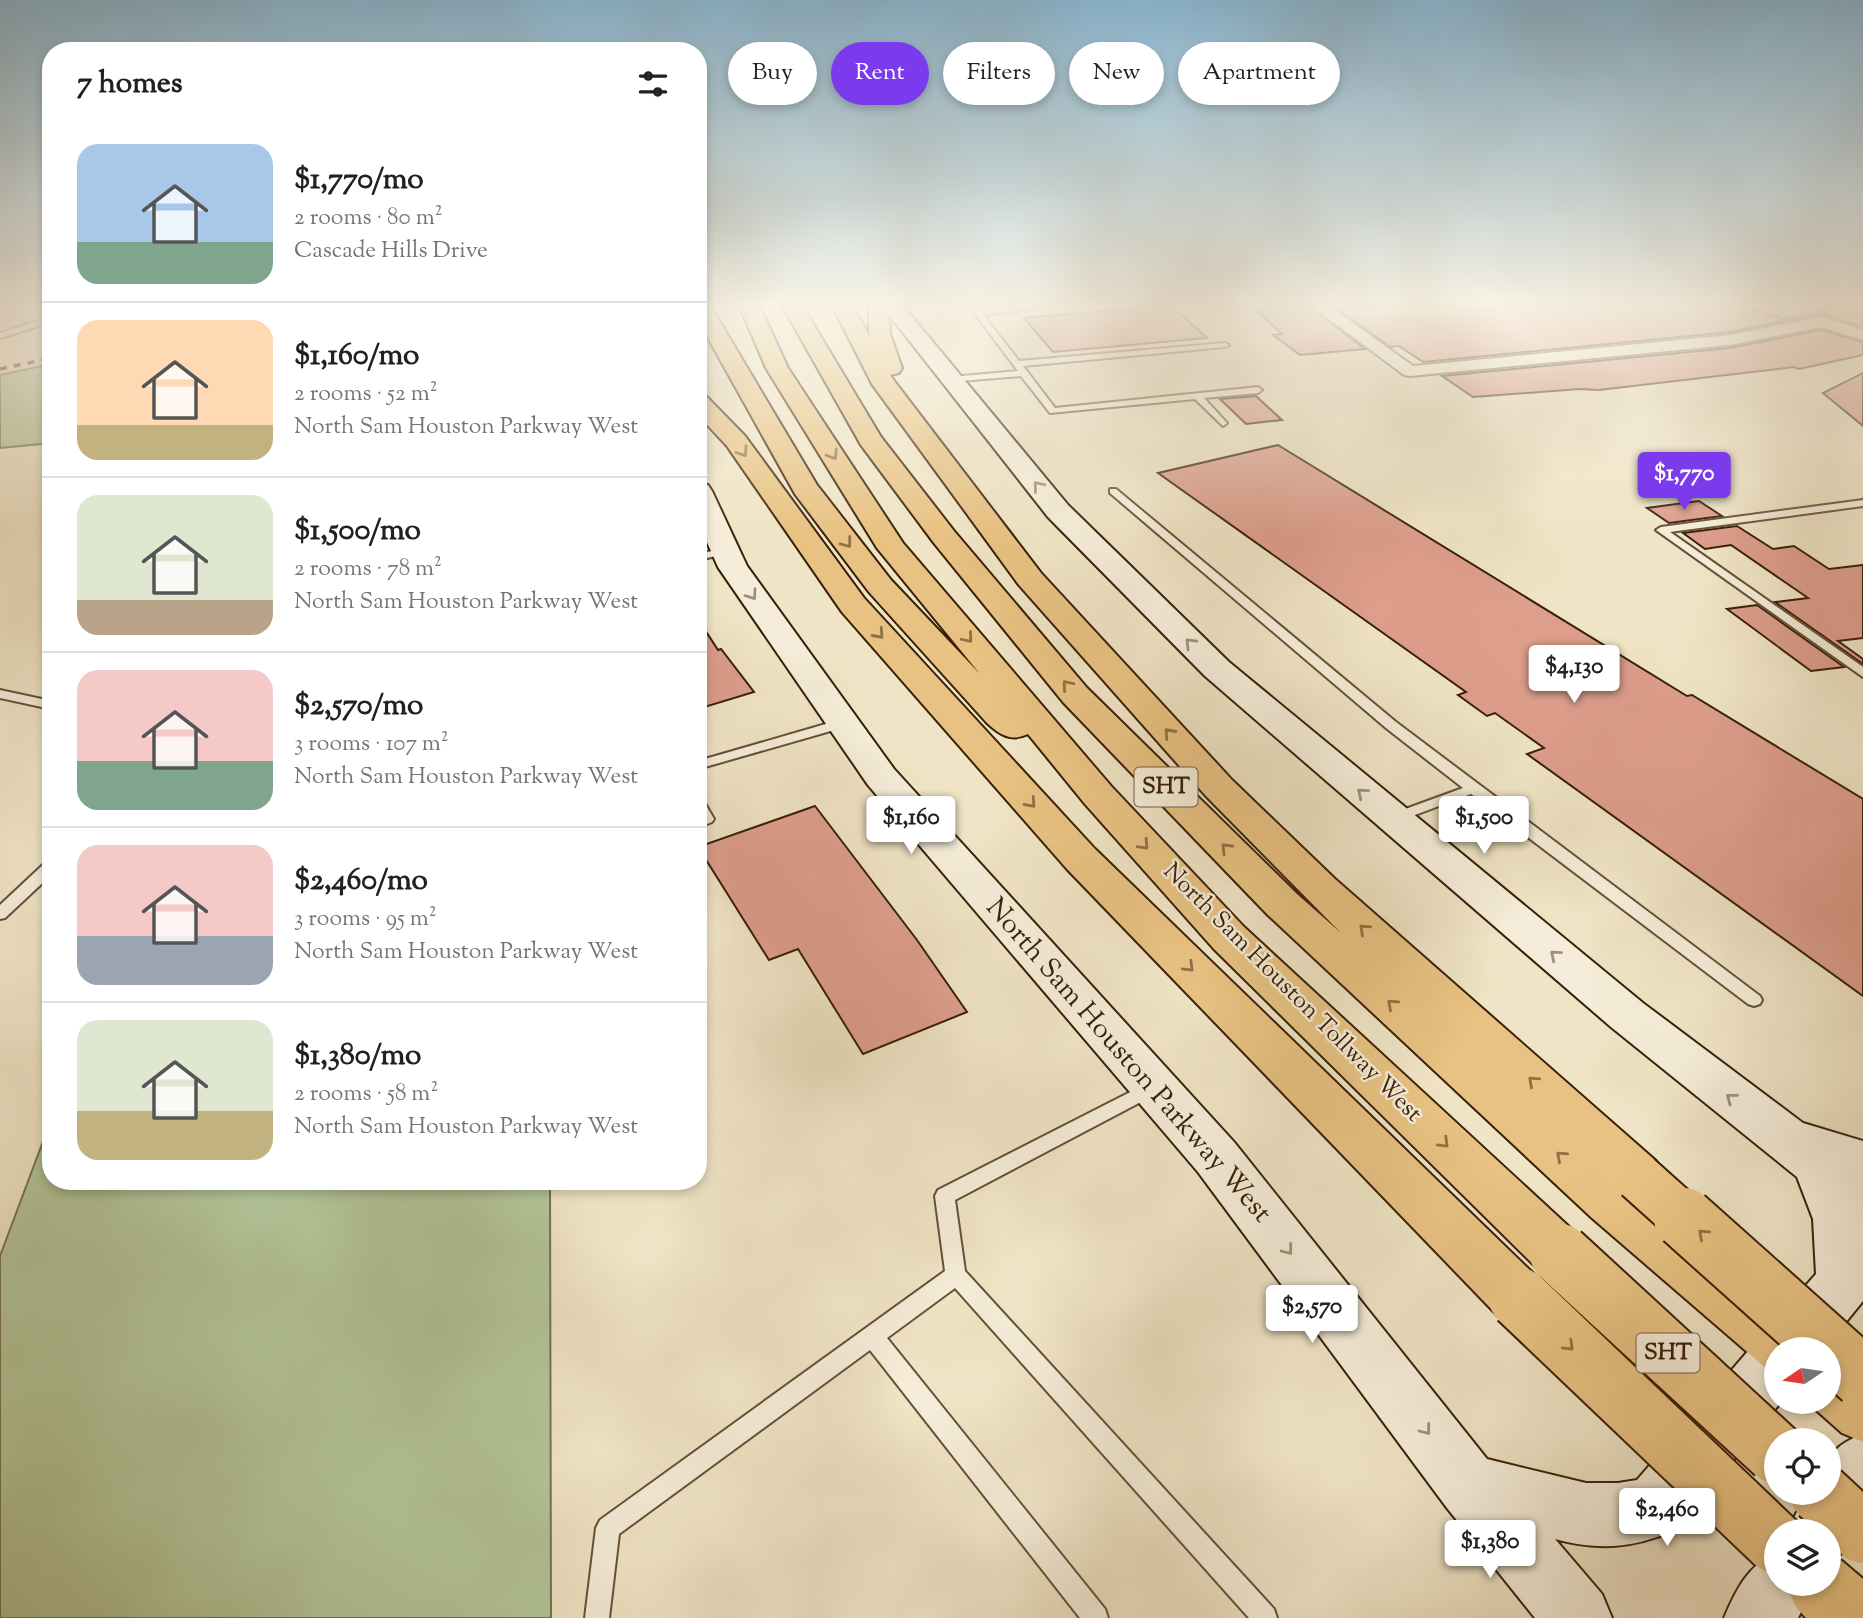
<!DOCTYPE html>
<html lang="en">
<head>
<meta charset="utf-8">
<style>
	:root { --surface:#fff; --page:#f6f6f6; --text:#202124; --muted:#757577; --line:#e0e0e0; --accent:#7c3aed }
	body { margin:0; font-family:"Sorts Mill Goudy",serif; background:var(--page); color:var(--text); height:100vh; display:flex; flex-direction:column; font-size:26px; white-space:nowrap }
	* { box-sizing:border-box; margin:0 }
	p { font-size:23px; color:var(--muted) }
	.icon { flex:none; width:38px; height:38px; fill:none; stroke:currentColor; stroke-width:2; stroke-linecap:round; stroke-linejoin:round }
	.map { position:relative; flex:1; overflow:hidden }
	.side { position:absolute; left:42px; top:42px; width:665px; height:1148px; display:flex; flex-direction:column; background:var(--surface); border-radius:28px; box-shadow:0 4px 10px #0003 }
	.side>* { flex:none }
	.top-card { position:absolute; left:728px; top:42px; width:665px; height:63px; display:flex; gap:14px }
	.needle { width:46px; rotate:257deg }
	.tools { position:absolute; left:1764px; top:1337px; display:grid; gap:14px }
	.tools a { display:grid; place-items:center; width:77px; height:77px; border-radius:50%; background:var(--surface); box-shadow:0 4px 10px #0003; font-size:35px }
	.price { position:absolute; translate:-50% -60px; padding:0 16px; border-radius:7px; background:#fff; color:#222; font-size:23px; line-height:46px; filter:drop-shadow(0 2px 4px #0008) }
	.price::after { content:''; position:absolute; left:50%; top:42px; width:21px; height:16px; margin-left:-10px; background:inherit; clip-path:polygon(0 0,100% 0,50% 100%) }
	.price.on { background:var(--accent); color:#fff }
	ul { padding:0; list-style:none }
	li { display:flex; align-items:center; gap:21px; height:175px; padding:0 35px }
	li+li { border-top:2px solid var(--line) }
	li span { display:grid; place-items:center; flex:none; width:196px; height:140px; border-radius:21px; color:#555 }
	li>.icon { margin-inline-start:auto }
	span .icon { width:84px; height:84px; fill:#fffc; stroke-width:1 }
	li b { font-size:30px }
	h2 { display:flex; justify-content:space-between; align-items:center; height:84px; padding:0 35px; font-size:30px }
	.pill { padding:0 24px; border-radius:32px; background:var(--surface); box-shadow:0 4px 10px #0003; font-size:24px; line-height:63px }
	.pill.on { background:var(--accent); color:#fff }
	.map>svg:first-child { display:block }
	.green { fill:#b3c599; stroke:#767250; stroke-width:2 }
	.building { fill:#dd9e8c; stroke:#381f08; stroke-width:2 }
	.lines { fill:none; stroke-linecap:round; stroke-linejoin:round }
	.lane-casing { stroke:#665037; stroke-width:4 }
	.street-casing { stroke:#665037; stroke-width:4 }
	.secondary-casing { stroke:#381f08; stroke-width:4 }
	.highway-casing { stroke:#381f08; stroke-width:4 }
	.lane { fill:#f5edd9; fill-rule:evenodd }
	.street { fill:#f5edd9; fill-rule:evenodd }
	.secondary { fill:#f5edd9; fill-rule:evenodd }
	.highway { fill:#e8c282; fill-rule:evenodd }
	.rail { stroke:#381f08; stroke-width:3.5; stroke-dasharray:7 7; stroke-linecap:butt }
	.highway-bridge-far1-casing { stroke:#381f08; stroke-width:51; stroke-linecap:butt }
	.highway-bridge-casing { stroke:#381f08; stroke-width:64; stroke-linecap:butt }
	.highway-bridge-far1 { stroke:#e8c282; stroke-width:47 }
	.highway-bridge { stroke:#e8c282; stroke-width:60 }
	.oneway { stroke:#907045 }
	.oneway2 { stroke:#a0907b }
	.labels { text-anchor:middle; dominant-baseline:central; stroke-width:5; stroke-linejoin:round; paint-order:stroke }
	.shield { fill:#f5edd9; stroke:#715d47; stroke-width:2 }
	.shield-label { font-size:23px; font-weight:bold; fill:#381f08 }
	.street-label { font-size:24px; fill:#381f08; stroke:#f5edd9 }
	.near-street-label { font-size:28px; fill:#381f08; stroke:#f5edd9 }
</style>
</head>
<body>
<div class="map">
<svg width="1863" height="1618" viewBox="0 0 1863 1618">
	<rect width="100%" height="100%" fill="#efe4c5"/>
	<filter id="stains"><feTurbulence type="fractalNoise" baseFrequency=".00286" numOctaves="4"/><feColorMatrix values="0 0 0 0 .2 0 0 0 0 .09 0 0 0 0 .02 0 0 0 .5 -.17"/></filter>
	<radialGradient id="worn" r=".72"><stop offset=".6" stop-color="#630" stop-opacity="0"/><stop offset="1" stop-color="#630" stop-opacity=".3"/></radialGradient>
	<g class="green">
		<polygon points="51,364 51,443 0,448 0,375"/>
		<polygon points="51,1120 51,1181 550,1181 551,1618 0,1618 0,1256"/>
	</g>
	<g class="building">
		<polygon points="1146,307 1173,307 1207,338 1053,352 1024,318"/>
		<polygon points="1253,307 1310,307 1365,349 1300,355 1273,335 1282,334"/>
		<polygon points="1335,307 1748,307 1782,319 1840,307 1863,307 1863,327 1821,314 1730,332 1423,362 1399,346 1390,347"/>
		<polygon points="1821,330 1863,342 1863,355 1799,369 1794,367 1599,390 1579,389 1473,397 1442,376 1730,348"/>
		<polygon points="1863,373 1863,426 1823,393"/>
		<polygon points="1256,396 1282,420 1246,424 1220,399"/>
		<polygon points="1278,445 1687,696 1692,695 1863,799 1863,996 1527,754 1544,748 1495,713 1487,716 1458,695 1466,692 1158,473"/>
		<polygon points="1699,501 1722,516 1669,523 1647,508"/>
		<polygon points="1737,526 1773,549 1794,546 1829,569 1863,565 1863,638 1838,641 1863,659 1863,664 1775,602 1808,598 1731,545 1705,549 1683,533"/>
		<polygon points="1757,605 1844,667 1811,671 1727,609"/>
		<polygon points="698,619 718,650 721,649 754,692 698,709"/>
		<polygon points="815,806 917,940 967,1012 863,1054 798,949 769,960 698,847"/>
	</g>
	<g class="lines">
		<g class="lane-casing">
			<g id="lane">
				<polygon points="970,307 977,307 980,311 1052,307 983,315 1019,361 1225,343 1229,345 1225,347 1023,366 1055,408 1258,387 1262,390 1258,393 1204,398 1227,423 1223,426 1195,399 1050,413 1021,376 948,382 947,380 951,377 1018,371"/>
				<polygon points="51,317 51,322 0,338 0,333"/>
				<polygon points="1110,489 1116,489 1396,722 1760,996 1762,1000 1760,1004 1754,1006 1748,1004 1471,794 1399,821 1389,821 1387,818 1389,815 1463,788 1386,728 1110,493"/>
				<polygon points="1863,500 1863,506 1670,532 1863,667 1863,677 1656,530 1661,527"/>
				<polygon points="726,548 731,551 730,553 698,560 698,554"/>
				<polygon points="0,690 51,701 51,709 0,698"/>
				<polygon points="843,719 849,723 848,726 698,769 698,761"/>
				<polygon points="698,799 703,800 714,819 712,822 707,824 700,819"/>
				<polygon points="51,861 51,875 5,918 0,919 0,905 46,862"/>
				<polygon points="1150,1082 1156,1084 1159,1089 1156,1094 955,1200 965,1271 1274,1609 1277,1618 1249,1618 955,1288 887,1338 1105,1609 1108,1618 1080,1618 870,1350 619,1534 609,1618 585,1618 596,1528 600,1520 945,1271 935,1196 938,1190"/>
			</g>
		</g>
		<g class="street-casing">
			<polygon id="street" points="1313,307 1330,307 1413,366 1730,335 1822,317 1863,330 1863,340 1821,327 1730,345 1410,376 1404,375"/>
		</g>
		<g class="secondary-casing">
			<g id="secondary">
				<path d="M883,307H904L1068,505L1229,662L1643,1003L1803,1123L1863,1141V1301L1824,1349H1776V1402H1781L1676,1530C1633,1548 1600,1551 1555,1539L1602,1594L1612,1618H1535L1447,1508L1198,1172L868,785L718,567L698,522V483L708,485L712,491L747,566L894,769L1234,1142L1487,1459L1586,1483H1618L1637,1480L1755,1343L1765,1339L1771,1325L1816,1274L1813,1219L1797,1177L1611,1027L1205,676L1048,517Z"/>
				<path d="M1863,1434V1520L1846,1547L1829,1554V1531H1794L1791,1524L1806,1493H1829C1829,1456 1827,1449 1863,1434Z"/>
				<path d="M1776,1553V1584H1815L1798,1618H1724C1736,1590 1748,1565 1776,1553Z"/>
			</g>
		</g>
		<g class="highway-casing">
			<g id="highway">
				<path d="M698,307H711L817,485L891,580L980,674L877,548L766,368L740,307H760L788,368L903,543L1111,786L1244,927L1579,1236L1587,1254L1579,1272L1560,1279L1541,1272L1214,949L1085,804L1028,734C1011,742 1000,735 987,723L869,592L795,494L698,320Z"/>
				<polygon points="783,307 803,307 881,437 954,531 1087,688 1297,894 1341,933 1206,796 1019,585 872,384 833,307 853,307 869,335 869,307 889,307 890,334 902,368 899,373 890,375 895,382 1041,573 1232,780 1335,879 1656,1161 1664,1177 1656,1193 1644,1197 1807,1329 1816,1349 1776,1349 1776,1373 1767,1369 1592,1218 1267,914 1063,702 934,543 861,445"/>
				<polygon points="698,394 706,396 745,436 864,598 1095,849 1539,1279 1547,1298 1539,1317 1519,1324 1499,1317 1067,869 842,612 727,446 698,415"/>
				<polygon points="1829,1355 1850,1363 1863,1374 1863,1442 1842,1433 1807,1402 1829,1402"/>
				<polygon points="1829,1555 1842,1561 1863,1579 1863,1618 1806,1618 1796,1607 1786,1584 1829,1584"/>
			</g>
		</g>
		<use href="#lane" class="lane"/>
		<use href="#street" class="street"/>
		<use href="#secondary" class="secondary"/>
		<use href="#highway" class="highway"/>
		<polyline class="rail" points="0,369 51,358"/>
		<g class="highway-bridge-far1-casing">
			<polyline id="highway-bridge-far1" points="1638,1177 1686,1220"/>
		</g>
		<g class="highway-bridge-casing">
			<g id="highway-bridge">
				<polyline points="1684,1218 1863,1378"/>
				<polyline points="1560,1254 1776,1453"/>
				<polyline points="1519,1298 1776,1543"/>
				<polyline points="1820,1493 1863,1533"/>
			</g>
		</g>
		<use href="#highway-bridge-far1" class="highway-bridge-far1"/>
		<use href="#highway-bridge" class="highway-bridge"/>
	</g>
	<defs><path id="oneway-chevron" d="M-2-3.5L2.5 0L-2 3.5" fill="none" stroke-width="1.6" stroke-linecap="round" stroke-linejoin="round" transform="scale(1.75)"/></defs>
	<g class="oneway">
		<use href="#oneway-chevron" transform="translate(743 452) rotate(56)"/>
		<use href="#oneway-chevron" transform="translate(833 455) rotate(58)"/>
		<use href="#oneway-chevron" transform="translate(847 543) rotate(53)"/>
		<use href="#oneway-chevron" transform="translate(879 634) rotate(48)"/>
		<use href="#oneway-chevron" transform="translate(968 638) rotate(50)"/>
		<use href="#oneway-chevron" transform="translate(1067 685) rotate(-130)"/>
		<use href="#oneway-chevron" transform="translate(1169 733) rotate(-132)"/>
		<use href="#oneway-chevron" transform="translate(1031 803) rotate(48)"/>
		<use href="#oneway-chevron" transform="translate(1144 845) rotate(47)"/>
		<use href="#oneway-chevron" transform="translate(1226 848) rotate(-135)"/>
		<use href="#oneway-chevron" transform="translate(1364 929) rotate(-138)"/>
		<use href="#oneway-chevron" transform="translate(1189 967) rotate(45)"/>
		<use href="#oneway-chevron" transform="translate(1392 1004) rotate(-138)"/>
		<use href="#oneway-chevron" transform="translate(1533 1081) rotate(-138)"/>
		<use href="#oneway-chevron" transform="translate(1444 1143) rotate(44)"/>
		<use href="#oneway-chevron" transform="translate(1561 1156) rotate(-138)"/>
		<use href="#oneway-chevron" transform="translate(1703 1234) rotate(-138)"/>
		<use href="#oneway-chevron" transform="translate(1569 1346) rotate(44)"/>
	</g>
	<g class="oneway2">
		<use href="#oneway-chevron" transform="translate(1038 486) rotate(-130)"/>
		<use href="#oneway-chevron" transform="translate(752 595) rotate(55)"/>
		<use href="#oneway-chevron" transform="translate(1190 643) rotate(-135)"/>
		<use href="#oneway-chevron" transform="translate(1362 793) rotate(-140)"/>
		<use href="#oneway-chevron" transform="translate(1555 955) rotate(-140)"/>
		<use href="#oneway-chevron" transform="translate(1731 1098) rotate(-142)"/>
		<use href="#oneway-chevron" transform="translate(1288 1250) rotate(52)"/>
		<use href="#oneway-chevron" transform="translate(1426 1430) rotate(52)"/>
	</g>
	<linearGradient id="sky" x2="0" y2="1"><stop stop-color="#89b8d4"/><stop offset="0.57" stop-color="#f8f3e5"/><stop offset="1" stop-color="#f8f3e5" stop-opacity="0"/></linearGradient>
	<rect width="1863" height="534" fill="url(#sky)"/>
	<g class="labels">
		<g class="shield">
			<rect x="1134.5" y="767.5" width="63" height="39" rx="5"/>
			<rect x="1636.5" y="1333.5" width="63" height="39" rx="5"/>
		</g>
		<g class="shield-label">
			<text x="1166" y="787">SHT</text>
			<text x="1668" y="1353">SHT</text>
		</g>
		<g class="street-label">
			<text transform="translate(1292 993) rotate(45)">North Sam Houston Tollway West</text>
		</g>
		<g class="near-street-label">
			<text transform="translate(1128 1061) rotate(49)">North Sam Houston Parkway West</text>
		</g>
	</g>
	<rect width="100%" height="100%" filter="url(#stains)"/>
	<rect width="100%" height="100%" fill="url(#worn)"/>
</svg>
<div class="tools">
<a><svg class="needle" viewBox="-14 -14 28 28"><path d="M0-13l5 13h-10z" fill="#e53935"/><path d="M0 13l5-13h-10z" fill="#757577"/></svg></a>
<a><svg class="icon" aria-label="locate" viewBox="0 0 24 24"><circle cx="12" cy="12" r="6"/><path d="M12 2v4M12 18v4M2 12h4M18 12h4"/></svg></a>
<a><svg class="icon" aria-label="layers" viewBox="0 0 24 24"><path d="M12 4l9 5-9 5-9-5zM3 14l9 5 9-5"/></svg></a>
</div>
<b class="price on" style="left:1684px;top:512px">$1,770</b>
<b class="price" style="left:1574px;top:705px">$4,130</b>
<b class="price" style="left:911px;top:856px">$1,160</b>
<b class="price" style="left:1484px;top:856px">$1,500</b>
<b class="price" style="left:1312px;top:1345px">$2,570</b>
<b class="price" style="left:1667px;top:1548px">$2,460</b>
<b class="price" style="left:1490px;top:1580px">$1,380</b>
<div class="top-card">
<a class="pill">Buy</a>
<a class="pill on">Rent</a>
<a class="pill">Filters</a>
<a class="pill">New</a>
<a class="pill">Apartment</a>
</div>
<section class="side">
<h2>7 homes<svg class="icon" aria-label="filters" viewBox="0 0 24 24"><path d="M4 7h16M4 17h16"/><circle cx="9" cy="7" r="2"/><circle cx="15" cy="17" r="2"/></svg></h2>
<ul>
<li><span style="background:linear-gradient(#a9c7e8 70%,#7fa58c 0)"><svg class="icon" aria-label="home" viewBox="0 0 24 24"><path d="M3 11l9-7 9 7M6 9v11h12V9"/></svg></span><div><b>$1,770/mo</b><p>2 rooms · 80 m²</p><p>Cascade Hills Drive</p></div></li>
<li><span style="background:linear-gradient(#ffd9b3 75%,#c2b280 0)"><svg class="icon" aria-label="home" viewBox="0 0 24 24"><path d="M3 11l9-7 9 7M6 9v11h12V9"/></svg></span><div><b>$1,160/mo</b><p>2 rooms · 52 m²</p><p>North Sam Houston Parkway West</p></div></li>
<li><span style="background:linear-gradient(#dfe7d0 75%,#b9a48a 0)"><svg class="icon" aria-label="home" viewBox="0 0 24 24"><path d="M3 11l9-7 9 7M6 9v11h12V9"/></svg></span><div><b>$1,500/mo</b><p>2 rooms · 78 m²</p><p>North Sam Houston Parkway West</p></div></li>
<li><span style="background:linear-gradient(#f6c9c9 65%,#7fa58c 0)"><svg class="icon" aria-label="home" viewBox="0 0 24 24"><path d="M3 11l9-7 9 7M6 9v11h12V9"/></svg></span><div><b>$2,570/mo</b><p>3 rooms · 107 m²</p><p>North Sam Houston Parkway West</p></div></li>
<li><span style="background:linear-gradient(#f6c9c9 65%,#9aa5b1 0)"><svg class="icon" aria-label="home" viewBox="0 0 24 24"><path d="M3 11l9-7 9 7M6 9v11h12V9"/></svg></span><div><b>$2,460/mo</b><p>3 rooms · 95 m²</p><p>North Sam Houston Parkway West</p></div></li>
<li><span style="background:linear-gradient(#dfe7d0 65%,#c2b280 0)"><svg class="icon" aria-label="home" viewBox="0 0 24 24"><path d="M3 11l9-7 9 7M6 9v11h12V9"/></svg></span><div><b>$1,380/mo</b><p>2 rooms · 58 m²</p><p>North Sam Houston Parkway West</p></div></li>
</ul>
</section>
</div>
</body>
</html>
